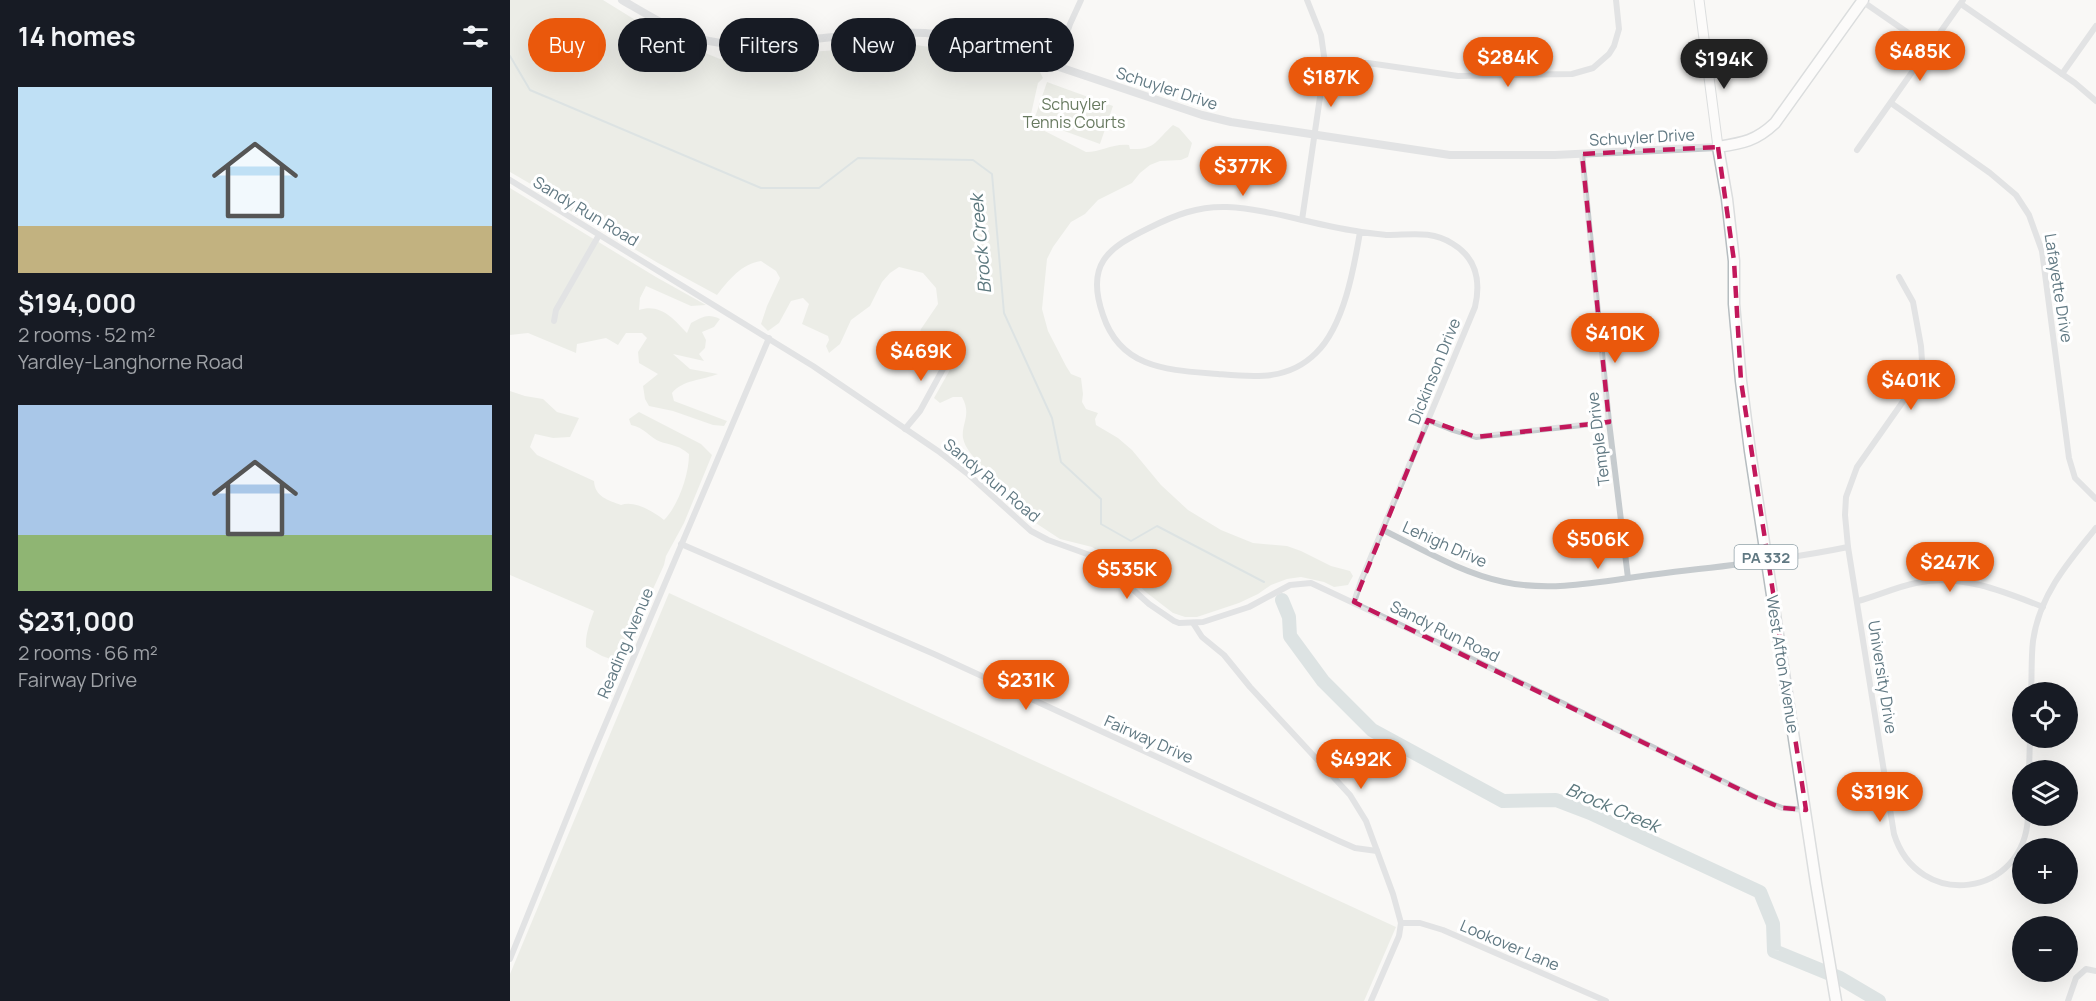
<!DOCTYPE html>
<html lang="en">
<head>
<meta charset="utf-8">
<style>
	:root { --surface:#171b24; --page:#20242c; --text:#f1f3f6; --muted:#9ea1a6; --accent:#ea580c }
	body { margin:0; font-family:Manrope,sans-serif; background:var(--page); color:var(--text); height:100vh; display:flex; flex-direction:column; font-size:22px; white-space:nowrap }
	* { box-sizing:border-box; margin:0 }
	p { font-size:20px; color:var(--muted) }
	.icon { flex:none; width:33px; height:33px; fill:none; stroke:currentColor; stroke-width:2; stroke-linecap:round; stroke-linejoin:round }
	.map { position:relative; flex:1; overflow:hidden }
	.drawer { display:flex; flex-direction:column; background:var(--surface); width:510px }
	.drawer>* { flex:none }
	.top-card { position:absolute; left:18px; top:18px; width:570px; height:54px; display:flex; gap:12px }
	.controls { position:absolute; left:1502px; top:682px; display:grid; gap:12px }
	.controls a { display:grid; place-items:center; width:66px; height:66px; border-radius:50%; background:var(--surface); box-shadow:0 6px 24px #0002; font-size:30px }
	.price { position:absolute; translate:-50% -51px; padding:0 14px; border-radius:21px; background:var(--accent); color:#fff; font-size:20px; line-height:39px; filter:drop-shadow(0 2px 3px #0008) }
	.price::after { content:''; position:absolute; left:50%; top:36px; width:18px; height:14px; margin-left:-9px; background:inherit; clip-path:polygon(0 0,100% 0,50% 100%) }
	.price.active { background:#222; color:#fff }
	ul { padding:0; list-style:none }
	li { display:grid; align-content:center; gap:12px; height:318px; padding:0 18px }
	li span { display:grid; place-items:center; height:186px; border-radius:0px; color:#555 }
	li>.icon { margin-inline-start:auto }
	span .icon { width:108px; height:108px; fill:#fffc; stroke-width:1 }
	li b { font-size:26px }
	h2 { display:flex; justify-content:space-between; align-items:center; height:72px; padding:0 18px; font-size:26px }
	.chip { padding:0 21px; border-radius:27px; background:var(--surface); box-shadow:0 6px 24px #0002; font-size:21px; line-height:54px }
	.chip.active { background:var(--accent); color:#fff }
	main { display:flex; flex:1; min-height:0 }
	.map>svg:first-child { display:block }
	.green { fill:#dbe1d6 }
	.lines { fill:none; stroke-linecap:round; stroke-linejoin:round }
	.stream { stroke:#bbcbcd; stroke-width:2 }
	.river { stroke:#bbcbcd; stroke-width:14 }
	.secondary-casing { stroke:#b8bfc2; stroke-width:11 }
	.primary-casing { stroke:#b6bdc0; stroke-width:13 }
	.minor { stroke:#c6cbce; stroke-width:6 }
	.tertiary { stroke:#c6cbce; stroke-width:8 }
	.secondary { stroke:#fff; stroke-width:9 }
	.primary { stroke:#fff; stroke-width:10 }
	.marked { fill:none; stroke:#c2185b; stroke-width:4.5; stroke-dasharray:12 8; stroke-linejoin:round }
	.labels { text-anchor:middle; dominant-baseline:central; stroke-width:6; stroke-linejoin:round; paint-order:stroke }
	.shield { fill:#fff; stroke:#90a1a8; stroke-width:1.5 }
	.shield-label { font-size:15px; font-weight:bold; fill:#617983 }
	.street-label { font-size:16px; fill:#617983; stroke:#fff }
	.park-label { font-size:16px; fill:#687a60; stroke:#fff }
	.water-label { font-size:18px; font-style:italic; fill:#5c787e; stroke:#fff }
</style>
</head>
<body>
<main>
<section class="drawer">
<h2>14 homes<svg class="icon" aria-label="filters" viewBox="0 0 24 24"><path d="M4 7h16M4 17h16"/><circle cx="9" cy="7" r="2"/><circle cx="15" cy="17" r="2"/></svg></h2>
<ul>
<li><span style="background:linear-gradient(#bfe0f5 75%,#c2b280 0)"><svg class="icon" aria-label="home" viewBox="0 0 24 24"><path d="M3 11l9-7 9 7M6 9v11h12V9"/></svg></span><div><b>$194,000</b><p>2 rooms · 52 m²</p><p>Yardley-Langhorne Road</p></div></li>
<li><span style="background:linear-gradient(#a9c7e8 70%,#8fb573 0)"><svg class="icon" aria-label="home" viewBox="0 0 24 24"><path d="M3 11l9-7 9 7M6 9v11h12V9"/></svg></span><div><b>$231,000</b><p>2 rooms · 66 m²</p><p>Fairway Drive</p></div></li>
</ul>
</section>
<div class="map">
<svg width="1586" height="1001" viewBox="0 0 1586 1001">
	<rect width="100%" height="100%" fill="#f9f8f6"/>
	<g class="green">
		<path d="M0,0H93L127,21L173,44L210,59L228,60L282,53L406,45L455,52L499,65L530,72L533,78L528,83L519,123L576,152C591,152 603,143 619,145L620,149C646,150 645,141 663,125L669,128L682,143L678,157L671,160L650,161L640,165L630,173L622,183L588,200L575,214L561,222L543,247L537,259L532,309L538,331L556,366L561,374L571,378L573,394L572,402L576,409L588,413L585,419L586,425L608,438L622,450L651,485L678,510L711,530L743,543L777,546L791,551L821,566L840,571L843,576L838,585L824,587L814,582L791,577L777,579L761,585L748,594L729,603L687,617H675L663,613L637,593L596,556L582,547L550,539L515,516L501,499L475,480C474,475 473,469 471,466C465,458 455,449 453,438C451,424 462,415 452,397H443L430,403L424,398L451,350L452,343C445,342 443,340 437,337C430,335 423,338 416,340L409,335L411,329L428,304L426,288L413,273L389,267L380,273L372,282L360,306L341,320L330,344L319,353L316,346L319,340L318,336L292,324L299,304L293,298L281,301L269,323L258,331L251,324L257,306L270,278L266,271L251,261C231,264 219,280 207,295L148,263L47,203L38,194L0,172Z"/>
		<polygon points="537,82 603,106 590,144 524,120"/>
		<path d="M0,188L146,277L196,305L181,306L136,286L130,298L129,310C150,303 163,318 177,333L181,323C193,317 197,313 210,319L204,327L192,332L196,340L195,348L189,354L194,361L163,354L180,369L208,374C193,380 172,380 162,393L164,401L217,421L214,426L203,425L163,411L139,406L135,399L133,386L148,374L129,363L128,352L137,338L132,333H116L108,345L96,338L67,344L66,353L18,333L0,335Z"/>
		<path d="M0,391L15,396L33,399L47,412L69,418L60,437L43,438L25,434L20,447L27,455L84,481C85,497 98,500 111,505C124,500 143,511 154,520C168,506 179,475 179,454C168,445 164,446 151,442C140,438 134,427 121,425L119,419L129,412L191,444L202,455L174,523L156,556L154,565L138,600L120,651L114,660L109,662L92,656L76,647C75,635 80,622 84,611L0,575Z"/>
		<polygon points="159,593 886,927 854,1001 0,1001 0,974"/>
	</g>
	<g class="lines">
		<polyline class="stream" points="0,56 20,90 251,188 309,188 348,158 463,160 482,174 494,313 542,418 551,462 591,499 591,524 621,541 647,526 754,582"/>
		<polyline class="river" points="772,600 779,617 780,636 813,681 862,730 993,801 1046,800 1080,813 1250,892 1263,924 1264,951 1330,978 1369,1001"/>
		<g class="secondary-casing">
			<polyline id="secondary" points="1189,0 1208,147"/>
		</g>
		<g class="primary-casing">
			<path id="primary" d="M1326,1001L1306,883L1240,451L1231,381L1224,304V261L1217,199L1208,147C1233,143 1246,141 1265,123L1353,0"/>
		</g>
		<g class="minor">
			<polyline points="1352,1 1420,48"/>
			<polyline points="1451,4 1565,83 1586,101"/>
			<polyline points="815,63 858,63 948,76 1062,74 1083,68 1099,54 1104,46 1109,29 1106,0"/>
			<polyline points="546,66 560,24 571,0"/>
			<polyline points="1552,74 1586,26"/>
			<polyline points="1381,103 1480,173 1506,195 1519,215 1532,251 1559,458 1565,478 1586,499"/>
			<polyline points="1347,150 1453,0"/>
			<polyline points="1072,154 1099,422 1118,578"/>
			<polyline points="0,180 303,366 428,451 459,475 521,531 538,540 588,558 639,604 664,621 669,623 693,622 739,607 780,585 801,583 933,645 1245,797 1272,808 1296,810"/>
			<polyline points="792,220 815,63 811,35 797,0"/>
			<polyline points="44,321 46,310 89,235"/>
			<polyline points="918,420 943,430 966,437 1099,422"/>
			<polyline points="395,429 410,411 445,347"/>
			<path d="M873,530C912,549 951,573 994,582C1045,593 1098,580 1148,574C1212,566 1275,560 1338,547L1384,834C1408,911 1515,898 1518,816"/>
			<polyline points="171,544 424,654 829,841 845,848 867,851"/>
			<polyline points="1338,547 1335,515 1336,497 1347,467 1406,383 1412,361 1411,346 1403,302 1389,277"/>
			<path d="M1348,601C1367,596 1386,587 1406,583C1449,573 1493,591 1533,607"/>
			<path d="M844,602L851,581L965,307C971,281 966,258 943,244C921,230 901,235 877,235C867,234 856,233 846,231C803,225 760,209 717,207C688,206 665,215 639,228C598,248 575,264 593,315C611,370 660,370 708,374C744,377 778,381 806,353C834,326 844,268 850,232"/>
			<polyline points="683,623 692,637 714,655 740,687 840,795 856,821 883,894 891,923 889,936 861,1001"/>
			<path d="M1521,693C1522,676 1521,658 1523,641C1529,596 1558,562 1586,528"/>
			<polyline points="1519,771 1520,738"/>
			<polyline points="891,923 910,923 933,930 1096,1001"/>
			<polyline points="0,959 81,758 259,338"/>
			<polyline points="1558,1001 1566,978 1576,969 1586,971"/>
		</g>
		<path class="tertiary" d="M112,0C140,16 167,34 199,41C233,48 268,43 303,39C366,33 412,27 475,42L692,115L721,122L940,155H1045L1208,147"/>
		<use href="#secondary" class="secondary"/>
		<use href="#primary" class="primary"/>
	</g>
	<path d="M0 0H1586V1001H0ZM1208,147L1224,261L1231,381L1296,810L1272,808L1245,797L844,602L918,420L966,437L1099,422L1072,154Z" fill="#f9f8f6" fill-opacity=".55" fill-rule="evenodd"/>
	<path class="marked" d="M1208,147L1224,261L1231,381L1296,810L1272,808L1245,797L844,602L918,420L966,437L1099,422L1072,154Z"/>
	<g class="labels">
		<rect class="shield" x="1224.5" y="545" width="63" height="24" rx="4.5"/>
		<g class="shield-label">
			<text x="1256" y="557">PA 332</text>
		</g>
		<g class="street-label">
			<text transform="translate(657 88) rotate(18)">Schuyler Drive</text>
			<text transform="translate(1132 137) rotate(-3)">Schuyler Drive</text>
			<text transform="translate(76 211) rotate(31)">Sandy Run Road</text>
			<text transform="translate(1549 288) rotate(81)">Lafayette Drive</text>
			<text transform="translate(924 371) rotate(-68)">Dickinson Drive</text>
			<text transform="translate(1088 439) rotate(-97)">Temple Drive</text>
			<text transform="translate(482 480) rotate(40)">Sandy Run Road</text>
			<text transform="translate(935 544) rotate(24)">Lehigh Drive</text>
			<text transform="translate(935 631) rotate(26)">Sandy Run Road</text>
			<text transform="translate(115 643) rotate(-67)">Reading Avenue</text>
			<text transform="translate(1273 664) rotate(81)">West Afton Avenue</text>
			<text transform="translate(1373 677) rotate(81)">University Drive</text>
			<text transform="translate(639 739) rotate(24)">Fairway Drive</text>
			<text transform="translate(1000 945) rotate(23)">Lookover Lane</text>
		</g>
		<g class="park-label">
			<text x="564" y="104">Schuyler<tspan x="564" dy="18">Tennis Courts</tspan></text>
		</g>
		<g class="water-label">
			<text transform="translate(470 244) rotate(-95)">Brock Creek</text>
			<text transform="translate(1103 807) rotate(23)">Brock Creek</text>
		</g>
	</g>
</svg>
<div class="controls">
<a><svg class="icon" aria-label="locate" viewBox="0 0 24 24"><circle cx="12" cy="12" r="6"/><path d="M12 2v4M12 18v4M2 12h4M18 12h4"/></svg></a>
<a><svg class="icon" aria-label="layers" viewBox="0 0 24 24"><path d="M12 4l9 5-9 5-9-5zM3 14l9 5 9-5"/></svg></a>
<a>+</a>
<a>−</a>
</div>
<b class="price" style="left:1410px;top:82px">$485K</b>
<b class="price" style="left:998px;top:88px">$284K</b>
<b class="price active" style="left:1214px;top:90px">$194K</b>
<b class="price" style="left:821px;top:108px">$187K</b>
<b class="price" style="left:733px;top:197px">$377K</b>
<b class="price" style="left:1105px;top:364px">$410K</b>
<b class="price" style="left:411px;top:382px">$469K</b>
<b class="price" style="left:1401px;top:411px">$401K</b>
<b class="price" style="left:1088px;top:570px">$506K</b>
<b class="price" style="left:1440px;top:593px">$247K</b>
<b class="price" style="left:617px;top:600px">$535K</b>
<b class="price" style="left:516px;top:711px">$231K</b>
<b class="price" style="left:851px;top:790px">$492K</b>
<b class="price" style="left:1370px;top:823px">$319K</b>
<div class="top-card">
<a class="chip active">Buy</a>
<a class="chip">Rent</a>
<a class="chip">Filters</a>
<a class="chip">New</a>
<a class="chip">Apartment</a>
</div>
</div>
</main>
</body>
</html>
